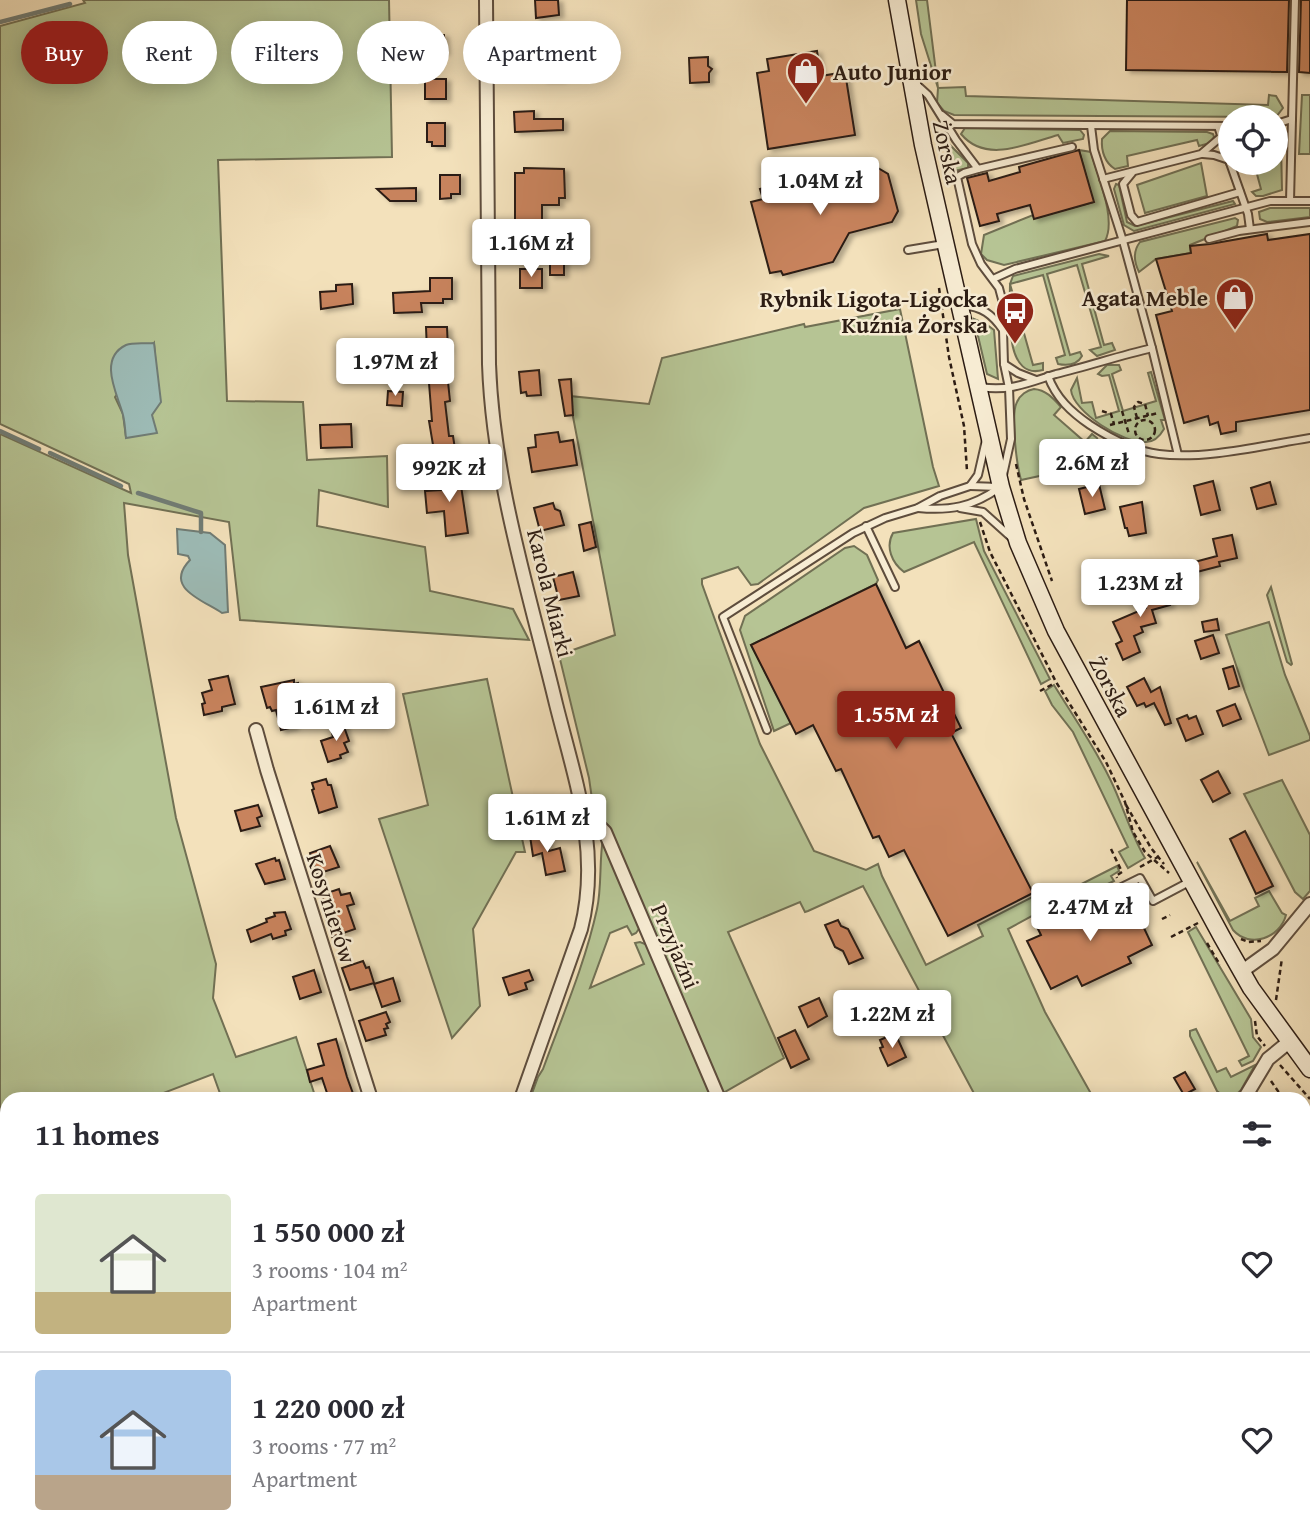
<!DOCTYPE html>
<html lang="en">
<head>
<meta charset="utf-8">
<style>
	:root { --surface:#fff; --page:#f7f7f7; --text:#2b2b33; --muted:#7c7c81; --line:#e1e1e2; --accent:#8f2418 }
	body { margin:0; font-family:"Gentium Book Plus",serif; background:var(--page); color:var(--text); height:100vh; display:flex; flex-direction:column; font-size:26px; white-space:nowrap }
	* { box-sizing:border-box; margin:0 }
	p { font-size:23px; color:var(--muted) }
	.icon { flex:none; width:38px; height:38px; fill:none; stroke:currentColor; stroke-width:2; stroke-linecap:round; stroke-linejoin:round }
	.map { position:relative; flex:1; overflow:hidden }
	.side { position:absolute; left:0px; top:1092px; width:1311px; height:448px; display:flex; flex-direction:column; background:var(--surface); border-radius:21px 21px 0 0; box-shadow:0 4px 18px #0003 }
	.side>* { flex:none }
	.hud { position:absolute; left:21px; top:21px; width:700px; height:63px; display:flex; gap:14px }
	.fabs { position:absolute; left:1218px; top:105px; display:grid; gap:14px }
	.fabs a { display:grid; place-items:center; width:70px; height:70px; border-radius:50%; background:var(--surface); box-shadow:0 4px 18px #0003; font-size:35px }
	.price { position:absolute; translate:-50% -60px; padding:0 16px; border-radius:7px; background:#fff; color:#222; font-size:23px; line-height:46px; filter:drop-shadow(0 2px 4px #0008) }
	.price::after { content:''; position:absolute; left:50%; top:42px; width:21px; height:16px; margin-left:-10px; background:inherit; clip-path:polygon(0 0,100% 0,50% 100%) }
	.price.on { background:var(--accent); color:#fff }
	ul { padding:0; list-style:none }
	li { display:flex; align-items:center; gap:21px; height:175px; padding:0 35px }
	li+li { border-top:2px solid var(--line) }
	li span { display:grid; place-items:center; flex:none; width:196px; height:140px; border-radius:7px; color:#555 }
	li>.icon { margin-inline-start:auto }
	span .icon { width:84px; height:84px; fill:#fffc; stroke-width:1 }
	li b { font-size:30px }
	h2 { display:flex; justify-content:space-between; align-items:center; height:84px; padding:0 35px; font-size:30px }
	.chip { padding:0 24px; border-radius:32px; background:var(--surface); box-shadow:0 4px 18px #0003; font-size:24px; line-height:63px }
	.chip.on { background:var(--accent); color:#fff }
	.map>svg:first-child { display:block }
	.green { fill:#b6c494; stroke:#717054; stroke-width:2; fill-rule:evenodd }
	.water { fill:#9dbcb7; stroke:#707c75; stroke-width:2 }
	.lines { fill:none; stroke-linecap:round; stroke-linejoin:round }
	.stream { stroke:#707c75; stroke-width:4.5 }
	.building { fill:#c8835d; stroke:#2c1c13; stroke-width:2; filter:url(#shadow) }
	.service-casing { stroke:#5e4d3d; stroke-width:10 }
	.minor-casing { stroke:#5e4d3d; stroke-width:16 }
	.secondary-casing { stroke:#2c1c13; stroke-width:19 }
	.path { stroke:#2c1c13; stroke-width:2.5; stroke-dasharray:5 3.5; stroke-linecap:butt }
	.service { stroke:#f7ecd3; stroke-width:6 }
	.minor { stroke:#f7ecd3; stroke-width:12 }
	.secondary { stroke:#f7ecd3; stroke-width:16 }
	.rail-casing { stroke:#2c1c13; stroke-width:7 }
	.rail { stroke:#f7ecd3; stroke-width:4.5; stroke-dasharray:13; stroke-linecap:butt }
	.labels { text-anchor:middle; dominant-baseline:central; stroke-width:5; stroke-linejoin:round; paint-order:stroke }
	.poi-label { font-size:23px; font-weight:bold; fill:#2c1c13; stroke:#f7ecd3; text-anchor:end }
	.street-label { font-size:23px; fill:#2c1c13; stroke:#f7ecd3 }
</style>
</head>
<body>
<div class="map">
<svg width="1310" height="1540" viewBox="0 0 1310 1540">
	<defs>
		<filter id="shadow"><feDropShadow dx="4.5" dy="2.5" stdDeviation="2" flood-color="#0004"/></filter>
	</defs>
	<rect width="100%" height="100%" fill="#f3e1bb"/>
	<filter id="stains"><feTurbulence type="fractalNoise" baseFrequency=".00286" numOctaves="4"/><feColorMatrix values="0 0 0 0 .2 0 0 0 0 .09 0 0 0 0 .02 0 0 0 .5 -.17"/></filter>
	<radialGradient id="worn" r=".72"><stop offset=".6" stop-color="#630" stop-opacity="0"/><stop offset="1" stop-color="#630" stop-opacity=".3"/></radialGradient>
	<g class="green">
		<path d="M83,0H389L392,157L218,160L227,401L303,402L307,460L387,456L388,507L319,490L317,526L425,547L430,591L513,609L529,640L240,620L229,522L124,503L128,555L176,818L216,964L213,998L236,1057L296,1037L316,1099H222L213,1074L158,1095L159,1099H7V1158L0,1152V434L131,493L129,484L0,424V26L85,3ZM154,343L156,368L152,415L126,437L123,414L115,397Z"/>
		<polygon points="916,0 927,0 938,88 965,87 966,96 1268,105 1269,95 1276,96 1283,108 1276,117 954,115 944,111 937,103 938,88 921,34"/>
		<polygon points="1302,95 1310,95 1310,154 1299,154"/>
		<path d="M965,128L1080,130L1084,135L1083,139L1063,143L1058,135C1026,144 986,164 961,134Z"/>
		<path d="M1110,131L1207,132L1213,134L1214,137L1210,143L1199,146L1197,140L1127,156L1128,166L1115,169C1105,163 1101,151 1102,139Z"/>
		<polygon points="1276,138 1281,144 1282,190 1263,196 1256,196 1252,192 1261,189 1254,163 1276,163"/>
		<polygon points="946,141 968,163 968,168 954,171"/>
		<path d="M1079,150L1091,152C1097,175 1117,219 1105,241L1004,265L987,260L981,254L984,235L1033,215L1034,218L1093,202Z"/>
		<polygon points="1201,163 1207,196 1145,213 1137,185"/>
		<polygon points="1116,184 1119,185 1127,222 1135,226 1233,201 1235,204 1134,231 1124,225 1114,189"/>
		<polygon points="1270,208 1310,208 1310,217 1267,222 1260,219 1259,212"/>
		<path d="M1235,218L1238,220L1237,226L1190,245L1191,253L1156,259L1139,272C1134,262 1133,251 1140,242Z"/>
		<path d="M1099,254L1109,256L1082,264L1104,345L1112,343L1115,350L1097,356L1090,350L1101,347L1077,265L1047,274L1070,355L1080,352L1082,356C1077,365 1068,366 1058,364L1056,358L1065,355L1043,275L1010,284L1033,365L1043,363V370C1003,381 1010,308 1010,284L1013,276Z"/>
		<polygon points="900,309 933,467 939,486 864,508 758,584 751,585 738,567 702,579 702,584 760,744 814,851 866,870 878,864 882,876 926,965 983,936 978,925 1046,890 1050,891 1054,898 1117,866 1119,871 1111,876 1114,881 1053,910 1052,905 1008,929 1045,1012 1094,1099 977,1099 863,886 808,911 805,912 800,902 728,932 784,1058 723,1093 606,824 593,806 589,778 559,655 615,635 569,396 649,404 662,358 804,324 805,327"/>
		<polygon points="974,319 986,324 994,330 998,379 987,374"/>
		<path d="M1107,365H1119L1121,370L1112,374L1123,411L1156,401L1148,373L1151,372L1165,420H1161L1164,429C1160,436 1155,442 1146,442C1124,444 1073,412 1071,390L1077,378L1082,403L1092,402L1096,418L1119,411L1109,375L1102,376L1098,374Z"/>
		<path d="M1034,389C1046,390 1053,398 1061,407L1054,415L1085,442L1092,434L1097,438L1099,443L1094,448L1049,461L1052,472H1058L1021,480C1017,466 1010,415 1017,402C1020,395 1027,390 1034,389Z"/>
		<polygon points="1123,453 1130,453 1133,463 1105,462 1070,469 1069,473 1068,468"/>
		<path d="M976,519L984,551L1050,679L1041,684L974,542L904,572C892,563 885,547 893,533Z"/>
		<polygon points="854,546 867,555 878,580 876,584 751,645 791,723 774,731 740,630 745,616 845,548"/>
		<polygon points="1271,587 1292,664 1291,665 1287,662 1267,595"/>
		<polygon points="1269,622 1285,675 1310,736 1310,740 1269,755 1245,692 1226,635"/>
		<polygon points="487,679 525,852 516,852 473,929 480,1006 452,1038 379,819 428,805 403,694"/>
		<path d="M1054,685C1073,716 1094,746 1110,779C1123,805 1130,833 1145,858L1128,868L1119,852L1128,847L1073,732L1052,705L1045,691Z"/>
		<polygon points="1282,780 1310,835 1310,891 1303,899 1295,892 1244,794"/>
		<path d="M603,838L641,926L636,933L632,935L627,926L610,933L590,988L644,964L635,943L640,942L650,946L715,1099H530L538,1077L543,1069C562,1017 585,964 597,909C602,886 599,862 603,838Z"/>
		<path d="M1197,862L1230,921L1259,906L1255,898L1269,891L1282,913L1286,915C1280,938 1250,949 1233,930Z"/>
		<polygon points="1196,927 1251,1019 1253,1037 1261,1047 1253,1061 1242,1066 1239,1061 1249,1056 1188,932"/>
		<polygon points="1196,1029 1217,1072 1226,1068 1231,1077 1255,1065 1241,1090 1234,1097 1222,1095 1217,1091 1190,1036 1190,1031"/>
		<polygon points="1310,1330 1310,1397 1304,1390 1304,1335"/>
		<polygon points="982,1533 1179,1533 1186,1540 975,1540"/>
	</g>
	<g class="water">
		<path d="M154,343L161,402L152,415L157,433L126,438C125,430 125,423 123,415C118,395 97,359 126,345C133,342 146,344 154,343Z"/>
		<path d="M177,529L210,533L225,545L228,612L222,613C203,600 163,588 190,560L188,556L178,554Z"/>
	</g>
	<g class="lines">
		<g class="stream">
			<polyline points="0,22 70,4"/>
			<polyline points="0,431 39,449"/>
			<polyline points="50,453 121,486"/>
			<polyline points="138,493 201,513 201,532"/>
		</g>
	</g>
	<g class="building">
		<polygon points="535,0 558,0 559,15 536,18"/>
		<polygon points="1127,0 1289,0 1287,72 1126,70"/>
		<polygon points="1301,0 1310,0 1310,73 1299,72"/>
		<polygon points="444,35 445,52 425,53 425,36"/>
		<polygon points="513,48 535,48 535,58 561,57 561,79 543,79 543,72 520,72 519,68 513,68"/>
		<polygon points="817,51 821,76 845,72 855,135 768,149 757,73 769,71 767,59"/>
		<polygon points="708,57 708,66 712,69 709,73 709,82 690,83 689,58"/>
		<rect x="425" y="79" width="21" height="20"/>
		<polygon points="534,111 534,119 563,119 563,130 515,132 514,112"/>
		<polygon points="427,123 445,123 445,146 432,146 432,142 427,142"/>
		<polygon points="1079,150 1094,202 1034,219 1030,205 997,214 999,221 980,226 967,178 987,173 989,181 1020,172 1019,167"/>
		<polygon points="524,168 564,169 565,198 559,198 559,205 542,205 542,224 535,223 535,230 515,230 515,173 524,173"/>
		<polygon points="878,168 888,174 898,211 892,222 849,233 833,262 783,275 781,271 770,273 751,202 763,199 760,189 821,172 835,181"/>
		<polygon points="440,175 460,175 460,194 451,194 451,198 440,199"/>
		<polygon points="416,188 416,201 390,201 377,189"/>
		<polygon points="1267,234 1268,240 1310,234 1310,410 1236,422 1236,431 1221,434 1218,422 1210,425 1208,416 1184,423 1156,315 1172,311 1156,259 1191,253 1190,246 1210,244"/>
		<rect x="550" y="257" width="14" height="18"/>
		<rect x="520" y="269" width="22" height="19"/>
		<polygon points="430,278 452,278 452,299 443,299 443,303 421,303 422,312 394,313 393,293 430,291"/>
		<polygon points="352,284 353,304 321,309 320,292 336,291 336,285"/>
		<polygon points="426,327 447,327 448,350 427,351"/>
		<polygon points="539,370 541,395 527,396 526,392 521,393 519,372"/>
		<polygon points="571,379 573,415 565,416 559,380"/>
		<polygon points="448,382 450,401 445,402 449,436 453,436 455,449 434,451 429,421 432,421 429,383"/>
		<polygon points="388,391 403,392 402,406 387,405"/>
		<polygon points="351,424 352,447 321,448 320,425"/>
		<polygon points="558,432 560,442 573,440 577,465 532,472 528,448 536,447 535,435"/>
		<polygon points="459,472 468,533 446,536 444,511 427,513 425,491 441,490 440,473"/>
		<polygon points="1213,481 1220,510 1201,515 1194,486"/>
		<polygon points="1270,482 1276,504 1257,509 1251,488"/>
		<polygon points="1099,484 1105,509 1085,514 1079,489"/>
		<polygon points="1142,502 1146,533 1129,536 1127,528 1125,528 1120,507"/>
		<polygon points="553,503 555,509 560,511 564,525 540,531 534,508"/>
		<polygon points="591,522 596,547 584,551 579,525"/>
		<polygon points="1232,535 1237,558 1219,562 1220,566 1189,574 1187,564 1217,556 1213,539"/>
		<polygon points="1125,566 1130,584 1107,595 1098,577"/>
		<polygon points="573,572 579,596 559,600 553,577"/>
		<polygon points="1163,581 1170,605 1152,610 1156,623 1141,627 1143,632 1134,636 1140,652 1123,660 1116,644 1122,641 1113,622 1146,608 1140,588"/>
		<polygon points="876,584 906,648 919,641 961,728 951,733 1033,893 948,936 904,850 889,857 879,836 873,838 841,769 836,771 813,725 796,734 751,645"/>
		<polygon points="1217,619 1219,630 1204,632 1202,622"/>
		<polygon points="1213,635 1219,653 1201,659 1195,641"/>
		<polygon points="1233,666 1239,686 1229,689 1223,669"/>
		<polygon points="228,676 235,704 222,707 222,711 204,715 202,704 205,703 202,693 212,690 209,680"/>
		<polygon points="1144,678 1151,692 1160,687 1171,723 1165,725 1154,703 1146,707 1144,703 1137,706 1127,687"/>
		<polygon points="294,680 294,684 298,683 299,697 289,699 294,727 281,730 276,710 272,711 270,707 267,708 261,687"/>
		<polygon points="1235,704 1241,719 1223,726 1217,711"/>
		<polygon points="1187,715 1189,719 1196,716 1203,734 1186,741 1177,719"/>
		<polygon points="342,721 349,741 344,743 348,752 340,755 341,758 328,762 321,741 333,737 330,725"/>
		<polygon points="1218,771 1230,793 1213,802 1201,780"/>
		<polygon points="326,779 328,785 331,785 337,807 319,813 312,790 314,789 312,783"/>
		<polygon points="258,805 262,816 257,818 260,826 241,831 235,811"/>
		<polygon points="1245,831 1273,886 1256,894 1230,839"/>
		<polygon points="546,833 549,851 560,848 565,871 546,875 542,853 533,856 530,836"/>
		<polygon points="330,846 339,867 317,874 310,853"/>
		<polygon points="275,858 276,861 279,860 285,879 265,884 256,864"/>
		<polygon points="339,889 341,895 350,893 354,904 347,906 355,929 332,937 321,903 324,902 321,895"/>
		<polygon points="1127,892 1152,945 1128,957 1131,963 1082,986 1077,976 1051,989 1027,941 1041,935 1035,923 1053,915 1050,922 1058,926"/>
		<polygon points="285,912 291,929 285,931 286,935 273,939 271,934 251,942 247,930 267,922 266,919 275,916 274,913"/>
		<polygon points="838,920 841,926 848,929 863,958 849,964 843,951 835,947 825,925"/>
		<polygon points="363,961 366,968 369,967 374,983 350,990 342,968"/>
		<polygon points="314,970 321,992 300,999 293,977"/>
		<polygon points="529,970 533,980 525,983 527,989 509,995 503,978"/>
		<polygon points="393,978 400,1001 382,1007 374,984"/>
		<polygon points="819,998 827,1016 808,1027 799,1007"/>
		<polygon points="386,1012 390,1022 386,1024 388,1028 384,1029 386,1035 366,1041 359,1021"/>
		<polygon points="795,1030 809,1059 791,1068 778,1038"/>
		<polygon points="895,1033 906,1057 888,1066 881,1051 880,1048 883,1047 880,1040"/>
		<polygon points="336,1039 347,1077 355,1099 329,1099 322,1078 310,1082 307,1070 324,1065 318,1044"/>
		<polygon points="1185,1072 1195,1089 1184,1095 1174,1078"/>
	</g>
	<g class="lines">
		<g class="service-casing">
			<g id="service">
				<polyline points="917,85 928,95 956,140 978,169 964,173 957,177 972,244 981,264 999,288 1003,303 1005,317 1003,330 1004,364 1009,388 1011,439 1003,475"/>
				<polyline points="942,115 953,124 1230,126"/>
				<polyline points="1276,124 1292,119 1295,0"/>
				<polyline points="1218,126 1230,163"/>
				<polyline points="1203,154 1214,155 1229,160"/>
				<polyline points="1230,163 1248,214 1250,229"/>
				<polyline points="978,169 1072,147"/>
				<polyline points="1132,173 1123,184 1131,215 1137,222 1240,192"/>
				<polyline points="1103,179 1201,154 1221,137"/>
				<polyline points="1290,201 1292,119"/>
				<polyline points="1209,239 1239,231 1310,222"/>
				<polyline points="908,250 944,244"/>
				<polyline points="993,279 1015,269 1270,201 1310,201"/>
				<path d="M963,305C982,307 992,314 1003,330"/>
				<polyline points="1152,348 1178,455"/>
				<polyline points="1004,364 1018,373 1036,380"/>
				<path d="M1048,376C1056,398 1071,412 1090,425C1110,438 1134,451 1159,454C1204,460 1265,445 1310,438"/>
				<path d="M981,387C1009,392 1030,382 1056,374C1088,366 1119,356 1152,348L1123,241L1094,150L1091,126"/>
				<polyline points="970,486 999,487"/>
				<path d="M918,508C950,511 972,507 999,488"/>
				<polyline points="960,508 983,512 1012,538"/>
				<polyline points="866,526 895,587"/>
				<polyline points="767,730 723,617 853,533 885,518 918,508 940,496 970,486 978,475 986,440"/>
				<polyline points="1055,920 1140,878 1153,901 1189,882"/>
				<polyline points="301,1533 307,1540"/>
				<polyline points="664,1533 668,1540"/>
			</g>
		</g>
		<g class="minor-casing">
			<g id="minor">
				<path d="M486,0L489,364C493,480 529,592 556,704C575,780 601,851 581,929L521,1099"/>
				<polyline points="256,730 267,770 371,1099"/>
				<polyline points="585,820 594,821 605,832 719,1099"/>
				<polyline points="1241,972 1273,949 1310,904"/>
				<polyline points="1244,1099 1268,1059 1290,1041"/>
				<polyline points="1304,1395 1310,1402"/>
				<polyline points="1304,1490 1310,1496"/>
				<polyline points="0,1508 7,1516"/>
				<polyline points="21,1533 26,1540"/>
				<polyline points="606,1533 611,1540"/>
				<polyline points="1187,1533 1194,1540"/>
				<polyline points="355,1540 357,1533"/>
				<polyline points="967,1540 974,1533"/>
			</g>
		</g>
		<g class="secondary-casing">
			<polyline id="secondary" points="897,0 923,145 1001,487 1018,543 1056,631 1222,937 1251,988 1310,1069"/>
		</g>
		<g class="path">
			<polyline points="939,288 949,357 964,426 967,471"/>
			<polyline points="1102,411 1111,414 1114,424"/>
			<polyline points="1122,411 1129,434"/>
			<polyline points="1137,418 1134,407 1138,402 1145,404 1148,416"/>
			<circle cx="1145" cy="430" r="10"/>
			<polyline points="1110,425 1158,413"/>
			<polyline points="1016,464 1024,499 1052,581"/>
			<polyline points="980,522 990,552 1056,682 1106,762 1125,802 1133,832 1145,852 1169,873"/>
			<polyline points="1040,691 1055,683"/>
			<polyline points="1126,805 1151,848 1164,864"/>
			<polyline points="1111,849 1122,872 1116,876 1117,878"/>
			<polyline points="1140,867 1158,857"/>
			<polyline points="1162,919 1170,915"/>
			<polyline points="1171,937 1198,923"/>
			<polyline points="1241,939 1248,942 1261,941"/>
			<polyline points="1207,943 1220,965"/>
			<polyline points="1276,1000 1282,958"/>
			<polyline points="1255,1021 1257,1036 1265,1046"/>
			<polyline points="1280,1065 1310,1099"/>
			<polyline points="1271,1081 1280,1094"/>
			<polyline points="0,1304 7,1310"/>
			<polyline points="275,1533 281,1540"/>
			<polyline points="908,1540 930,1533"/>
		</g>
		<use href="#service" class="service"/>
		<use href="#minor" class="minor"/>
		<use href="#secondary" class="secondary"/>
		<g class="rail-casing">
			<g id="rail">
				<polyline points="0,1348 7,1355"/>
				<polyline points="214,1533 224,1540"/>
				<polyline points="230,1533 240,1540"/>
			</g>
		</g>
		<use href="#rail" class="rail"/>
	</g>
	<defs>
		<g id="shop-pin" transform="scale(2.0125)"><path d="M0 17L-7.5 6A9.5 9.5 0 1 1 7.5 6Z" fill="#8f2418" stroke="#f7ecd3"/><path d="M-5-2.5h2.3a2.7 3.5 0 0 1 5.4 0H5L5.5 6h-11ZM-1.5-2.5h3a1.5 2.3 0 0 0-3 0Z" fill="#fff"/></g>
		<g id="bus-pin" transform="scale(2.0125)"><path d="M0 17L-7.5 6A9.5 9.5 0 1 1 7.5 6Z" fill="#8f2418" stroke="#f7ecd3"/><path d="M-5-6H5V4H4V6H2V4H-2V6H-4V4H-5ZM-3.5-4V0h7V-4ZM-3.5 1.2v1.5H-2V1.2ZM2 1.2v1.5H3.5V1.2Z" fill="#fff"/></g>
	</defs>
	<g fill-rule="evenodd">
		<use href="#shop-pin" x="806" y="71"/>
		<use href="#shop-pin" x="1235" y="297"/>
		<use href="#bus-pin" x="1015" y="311"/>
	</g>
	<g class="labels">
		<g class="poi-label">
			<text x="833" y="71" text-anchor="start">Auto Junior</text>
			<text x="1208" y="297">Agata Meble</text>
			<text x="988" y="298">Rybnik Ligota-Ligocka<tspan x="988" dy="26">Kuźnia Żorska</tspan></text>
		</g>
		<g class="street-label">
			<text transform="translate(948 152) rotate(77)">Żorska</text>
			<text transform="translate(551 593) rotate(76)">Karola Miarki</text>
			<text transform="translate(1111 686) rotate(62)">Żorska</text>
			<text transform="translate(332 908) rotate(72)">Kosynierów</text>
			<text transform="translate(676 946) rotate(67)">Przyjaźni</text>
		</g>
	</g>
	<rect width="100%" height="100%" filter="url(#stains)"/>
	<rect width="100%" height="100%" fill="url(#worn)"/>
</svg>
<div class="fabs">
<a><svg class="icon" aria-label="locate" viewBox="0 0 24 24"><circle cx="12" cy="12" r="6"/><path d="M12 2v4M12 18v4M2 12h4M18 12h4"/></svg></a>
</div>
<b class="price" style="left:820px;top:217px">1.04M zł</b>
<b class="price" style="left:531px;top:279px">1.16M zł</b>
<b class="price" style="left:395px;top:398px">1.97M zł</b>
<b class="price" style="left:1092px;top:499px">2.6M zł</b>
<b class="price" style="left:449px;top:504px">992K zł</b>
<b class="price" style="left:1140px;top:619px">1.23M zł</b>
<b class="price" style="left:336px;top:743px">1.61M zł</b>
<b class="price on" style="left:896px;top:751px">1.55M zł</b>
<b class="price" style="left:547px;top:854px">1.61M zł</b>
<b class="price" style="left:1090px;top:943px">2.47M zł</b>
<b class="price" style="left:892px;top:1050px">1.22M zł</b>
<div class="hud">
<a class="chip on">Buy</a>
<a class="chip">Rent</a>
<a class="chip">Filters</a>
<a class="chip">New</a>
<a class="chip">Apartment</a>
</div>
<section class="side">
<h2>11 homes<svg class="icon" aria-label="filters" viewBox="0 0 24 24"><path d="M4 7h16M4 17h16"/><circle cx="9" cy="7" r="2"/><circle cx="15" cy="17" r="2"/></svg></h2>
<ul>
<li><span style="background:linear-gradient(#dfe7d0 70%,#c2b280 0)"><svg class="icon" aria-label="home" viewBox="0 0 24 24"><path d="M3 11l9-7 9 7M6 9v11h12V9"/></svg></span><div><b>1 550 000 zł</b><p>3 rooms · 104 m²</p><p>Apartment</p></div><svg class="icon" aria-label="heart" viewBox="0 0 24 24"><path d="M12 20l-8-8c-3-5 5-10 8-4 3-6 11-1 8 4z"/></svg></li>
<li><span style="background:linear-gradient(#a9c7e8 75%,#b9a48a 0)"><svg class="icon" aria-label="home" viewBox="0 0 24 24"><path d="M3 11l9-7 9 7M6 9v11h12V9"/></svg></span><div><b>1 220 000 zł</b><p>3 rooms · 77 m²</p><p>Apartment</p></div><svg class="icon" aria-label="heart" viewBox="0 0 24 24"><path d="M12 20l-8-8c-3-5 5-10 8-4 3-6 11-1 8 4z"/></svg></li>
</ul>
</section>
</div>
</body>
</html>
